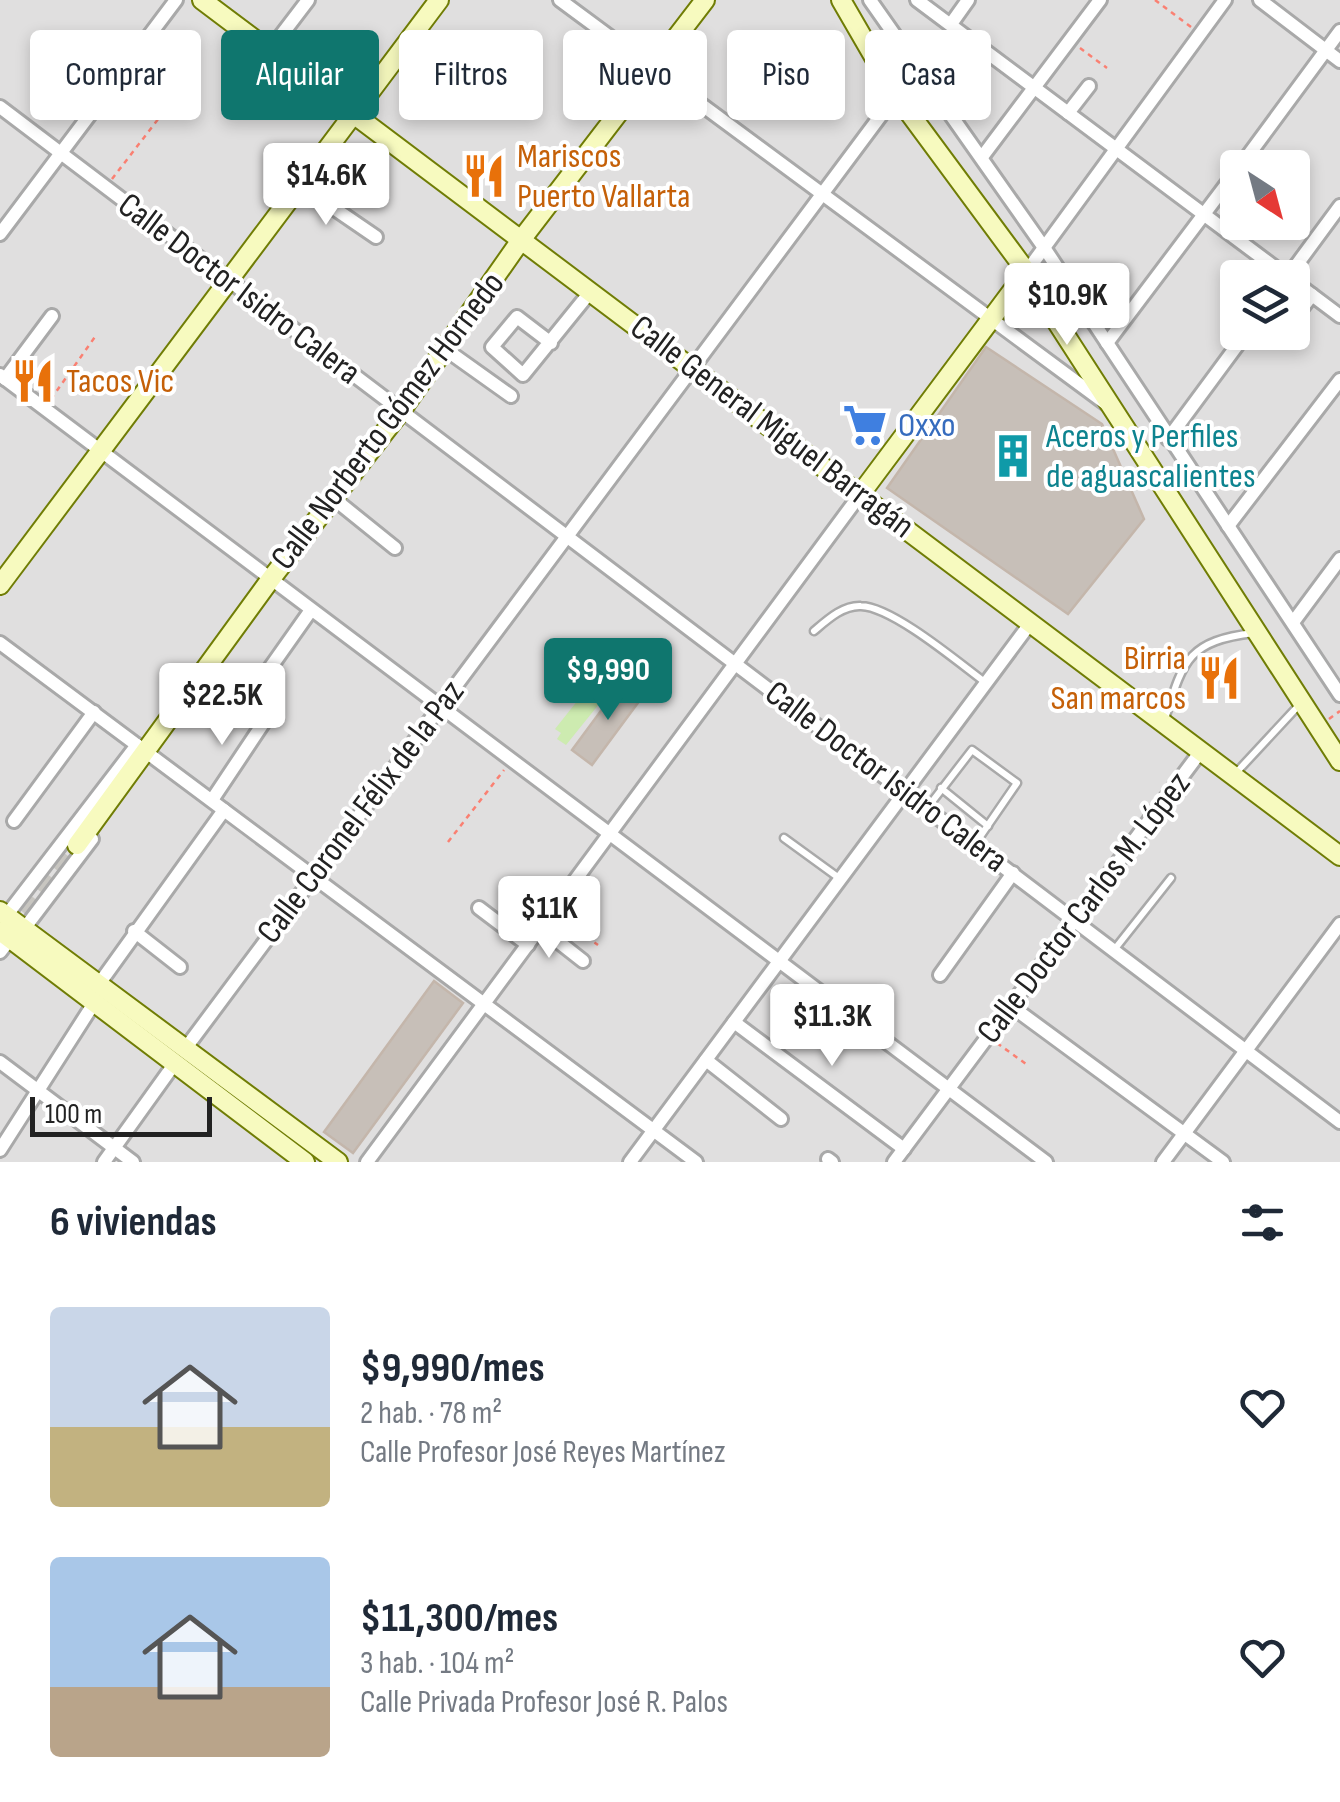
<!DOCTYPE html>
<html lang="es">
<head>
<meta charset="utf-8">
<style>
	:root { --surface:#fff; --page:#f2f2f3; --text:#1f2937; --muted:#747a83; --accent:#0f766e }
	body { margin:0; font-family:"Sofia Sans Condensed",sans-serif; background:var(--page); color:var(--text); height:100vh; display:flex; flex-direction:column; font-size:38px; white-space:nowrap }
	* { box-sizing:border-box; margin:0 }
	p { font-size:32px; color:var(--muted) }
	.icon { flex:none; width:55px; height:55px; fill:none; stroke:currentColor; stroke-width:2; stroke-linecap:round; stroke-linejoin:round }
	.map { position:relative; height:1162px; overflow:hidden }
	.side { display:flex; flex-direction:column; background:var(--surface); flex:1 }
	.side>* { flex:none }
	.hud { position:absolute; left:30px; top:30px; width:1280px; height:90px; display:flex; gap:20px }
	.needle { width:65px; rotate:144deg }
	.controls { position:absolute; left:1220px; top:150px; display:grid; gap:20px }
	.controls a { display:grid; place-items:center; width:90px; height:90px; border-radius:10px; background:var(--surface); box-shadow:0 5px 15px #0003; font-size:50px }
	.scale { position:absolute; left:30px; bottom:25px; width:182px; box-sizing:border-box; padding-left:10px; border:5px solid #222; border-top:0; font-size:28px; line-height:35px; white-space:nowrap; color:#222; -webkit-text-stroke:8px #fff; paint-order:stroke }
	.price { position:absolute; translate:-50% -85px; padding:0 22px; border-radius:10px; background:#fff; color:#222; font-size:32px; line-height:65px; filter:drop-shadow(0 2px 5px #0008) }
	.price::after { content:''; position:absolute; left:50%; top:60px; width:30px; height:22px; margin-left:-15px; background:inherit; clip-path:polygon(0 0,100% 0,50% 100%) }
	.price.current { background:var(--accent); color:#fff }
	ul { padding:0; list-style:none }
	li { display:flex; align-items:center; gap:30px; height:250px; padding:0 50px }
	li span { display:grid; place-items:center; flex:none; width:280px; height:200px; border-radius:10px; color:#555 }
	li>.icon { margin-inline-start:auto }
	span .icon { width:120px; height:120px; fill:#fffc; stroke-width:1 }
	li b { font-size:42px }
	h2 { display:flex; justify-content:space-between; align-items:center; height:120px; padding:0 50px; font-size:42px }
	.tag { padding:0 35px; border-radius:10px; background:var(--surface); box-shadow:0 5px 15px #0003; font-size:35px; line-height:90px }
	.tag.current { background:var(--accent); color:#fff }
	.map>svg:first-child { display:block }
	.residential { fill:#e0dfdf; fill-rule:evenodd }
	.grass { fill:#cdebb0 }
	.building { fill:#c7bfb8; stroke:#c4b6ab; stroke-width:2.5 }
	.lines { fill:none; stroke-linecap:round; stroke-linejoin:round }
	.secondary-tunnel { stroke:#c8c6c1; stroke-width:18; stroke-dasharray:18 9; stroke-linecap:butt }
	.lane-casing { stroke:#a9a9a9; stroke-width:11 }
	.street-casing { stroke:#a9a9a9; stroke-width:18 }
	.secondary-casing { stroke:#707d05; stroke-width:22 }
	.path { stroke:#fa8072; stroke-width:2.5; stroke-dasharray:5 5; stroke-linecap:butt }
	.lane { stroke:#fff; stroke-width:6 }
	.street { stroke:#fff; stroke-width:12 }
	.secondary { stroke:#f7fabf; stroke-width:18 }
	.labels { text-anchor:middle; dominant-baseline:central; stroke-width:8; stroke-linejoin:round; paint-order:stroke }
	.food-label { font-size:35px; fill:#c56008; stroke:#fff; text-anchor:start }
	.street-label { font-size:35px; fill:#222; stroke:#fff }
	.shop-label { font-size:35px; fill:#366cbe; stroke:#fff; text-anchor:start }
	.culture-label { font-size:35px; fill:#0d838f; stroke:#fff; text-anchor:start }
</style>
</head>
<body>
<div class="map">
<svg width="1340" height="1162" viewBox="0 0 1340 1162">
	<rect width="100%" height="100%" fill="#f2efe9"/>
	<path class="residential" d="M0,0H1340V1162H0ZM1238,168H1292V222H1238ZM1238,278H1292V332H1238Z"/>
	<polygon class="grass" points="597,676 612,688 566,745 557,739 561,733 555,729"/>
	<g class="building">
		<polygon points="986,347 1102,424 1144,519 1068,614 887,488"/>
		<polygon points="623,681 643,696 592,765 572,750"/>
		<polygon points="434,981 463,1003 353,1153 324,1132"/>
	</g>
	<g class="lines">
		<polyline class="secondary-tunnel" points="7,934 77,845"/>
		<g class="lane-casing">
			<g id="lane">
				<path d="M814,631C827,620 843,605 861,606C893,607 959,663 986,683"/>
				<path d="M1164,722C1183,662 1186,641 1254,633"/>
				<polyline points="1234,775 1300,704"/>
				<polyline points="941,788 988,826"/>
				<polyline points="928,807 972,750 1017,783 975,844"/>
				<polyline points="784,838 839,878"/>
				<polyline points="1114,950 1171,878"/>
			</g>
		</g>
		<g class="street-casing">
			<g id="street">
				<polyline points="560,0 1105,403"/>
				<polyline points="870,0 1045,249 1340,695"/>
				<polyline points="917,0 1289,278"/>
				<polyline points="1260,0 1340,61"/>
				<polyline points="951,24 968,0"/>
				<polyline points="270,50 308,0"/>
				<polyline points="0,107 1340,1122"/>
				<polyline points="1068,113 1089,86"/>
				<polyline points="982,157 1100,0"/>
				<polyline points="1239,168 1340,31"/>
				<polyline points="300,185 376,237"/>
				<polyline points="0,234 176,0"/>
				<polyline points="1027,271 1225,0"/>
				<polyline points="1287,278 1340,206"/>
				<polyline points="1292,280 1340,316"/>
				<polyline points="1292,321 1312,295"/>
				<polyline points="1283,333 1284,332"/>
				<polyline points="551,343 517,317 492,347 523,375 591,291"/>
				<polyline points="1107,343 1238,169"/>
				<polyline points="445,349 511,396"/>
				<polyline points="0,375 1046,1162"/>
				<polyline points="5,379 52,316"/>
				<polyline points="1168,439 1247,332"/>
				<polyline points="333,498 395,548"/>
				<polyline points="1228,526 1340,380"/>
				<polyline points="1294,621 1340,559"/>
				<polyline points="0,643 696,1162"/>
				<polyline points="209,666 270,713 212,800"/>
				<polyline points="251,695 311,610"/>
				<polyline points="14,821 94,712"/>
				<polyline points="479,908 528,945"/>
				<polyline points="6,916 137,745"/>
				<polyline points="541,928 583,961"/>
				<polyline points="24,929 92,839"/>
				<polyline points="134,931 180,967"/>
				<polyline points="0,952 11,938"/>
				<polyline points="940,975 1013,873"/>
				<polyline points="99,984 224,810"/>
				<polyline points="1011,1006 1223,1162"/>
				<polyline points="734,1022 904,1149"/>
				<polyline points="185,1049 896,95"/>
				<polyline points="706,1060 781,1119"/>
				<polyline points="0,1062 133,1162"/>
				<polyline points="0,1150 94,1003"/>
				<polyline points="828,1159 832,1162"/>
				<polyline points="104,1162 175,1063"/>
				<polyline points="367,1162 859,496"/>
				<polyline points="630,1162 1029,625"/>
				<polyline points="894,1162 1201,751"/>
				<polyline points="1163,1162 1340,924"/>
			</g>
		</g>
		<g class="secondary-casing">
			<g id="secondary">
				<polyline points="202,0 1340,856"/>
				<polyline points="841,0 896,95 1049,302 1051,313 1340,761"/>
				<polyline points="859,496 1027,271"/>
				<polyline points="0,585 439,0"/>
				<polyline points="77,845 270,580 401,411 521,240 705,0"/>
				<polyline points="0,911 338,1162"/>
				<polyline points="0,931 305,1162"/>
			</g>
		</g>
		<g class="path">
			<polyline points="1155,0 1191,27"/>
			<polyline points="1080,48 1107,68"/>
			<polyline points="112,179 159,118"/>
			<polyline points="51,399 97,334"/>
			<polyline points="1329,719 1340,711"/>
			<polyline points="448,842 504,770"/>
			<polyline points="562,919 598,945"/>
			<polyline points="997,1043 1026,1064"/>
		</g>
		<use href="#lane" class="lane"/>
		<use href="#street" class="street"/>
		<use href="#secondary" class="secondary"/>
	</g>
	<defs>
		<g id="restaurant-bare" transform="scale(3.45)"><path d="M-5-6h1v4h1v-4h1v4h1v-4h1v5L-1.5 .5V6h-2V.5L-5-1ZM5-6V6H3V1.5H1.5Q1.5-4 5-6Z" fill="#e8710a" stroke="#fff" stroke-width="2.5" paint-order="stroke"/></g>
		<g id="supermarket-bare" transform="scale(3.45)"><path d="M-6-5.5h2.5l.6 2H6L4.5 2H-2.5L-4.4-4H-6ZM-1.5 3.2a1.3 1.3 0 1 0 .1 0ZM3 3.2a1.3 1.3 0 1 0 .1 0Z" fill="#3f7fe0" stroke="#fff" stroke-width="2.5" paint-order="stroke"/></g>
		<g id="building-bare" transform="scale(3.45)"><path d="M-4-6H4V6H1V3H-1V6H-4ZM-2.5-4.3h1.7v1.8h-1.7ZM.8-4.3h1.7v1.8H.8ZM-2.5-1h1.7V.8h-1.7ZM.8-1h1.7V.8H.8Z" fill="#0f9aa8" stroke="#fff" stroke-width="2.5" paint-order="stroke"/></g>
	</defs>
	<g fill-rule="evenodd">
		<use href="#restaurant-bare" x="484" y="176"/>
		<use href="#restaurant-bare" x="33" y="381"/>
		<use href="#supermarket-bare" x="865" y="425"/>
		<use href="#building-bare" x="1013" y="456"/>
		<use href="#restaurant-bare" x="1219" y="678"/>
	</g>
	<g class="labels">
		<g class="food-label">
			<text x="517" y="156">Mariscos<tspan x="517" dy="40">Puerto Vallarta</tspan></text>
			<text x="66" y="381">Tacos Vic</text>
			<text x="1186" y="658" text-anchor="end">Birria<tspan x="1186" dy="40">San marcos</tspan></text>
		</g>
		<g class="street-label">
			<text transform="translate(239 289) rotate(37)">Calle Doctor Isidro Calera</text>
			<text transform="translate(388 421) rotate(-53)">Calle Norberto Gómez Hornedo</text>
			<text transform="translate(772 427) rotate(37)">Calle General Miguel Barragán</text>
			<text transform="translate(886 777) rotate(37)">Calle Doctor Isidro Calera</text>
			<text transform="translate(361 812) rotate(-53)">Calle Coronel Félix de la Paz</text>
			<text transform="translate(1084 908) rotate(-53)">Calle Doctor Carlos M. López</text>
		</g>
		<g class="shop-label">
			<text x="898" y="425">Oxxo</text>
		</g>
		<g class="culture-label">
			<text x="1046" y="436">Aceros y Perfiles<tspan x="1046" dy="40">de aguascalientes</tspan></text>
		</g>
	</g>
</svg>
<div class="controls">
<a><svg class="needle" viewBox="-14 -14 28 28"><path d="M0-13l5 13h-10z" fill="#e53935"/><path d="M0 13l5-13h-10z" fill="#747a83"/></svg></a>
<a><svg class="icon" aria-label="layers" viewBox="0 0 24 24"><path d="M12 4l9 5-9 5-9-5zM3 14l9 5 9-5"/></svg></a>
</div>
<div class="scale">100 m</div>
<b class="price" style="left:326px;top:228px">$14.6K</b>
<b class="price" style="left:1067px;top:348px">$10.9K</b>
<b class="price current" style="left:608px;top:723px">$9,990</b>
<b class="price" style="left:222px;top:748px">$22.5K</b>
<b class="price" style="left:549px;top:961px">$11K</b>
<b class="price" style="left:832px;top:1069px">$11.3K</b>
<div class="hud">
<a class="tag">Comprar</a>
<a class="tag current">Alquilar</a>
<a class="tag">Filtros</a>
<a class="tag">Nuevo</a>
<a class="tag">Piso</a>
<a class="tag">Casa</a>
</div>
</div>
<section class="side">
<h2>6 viviendas<svg class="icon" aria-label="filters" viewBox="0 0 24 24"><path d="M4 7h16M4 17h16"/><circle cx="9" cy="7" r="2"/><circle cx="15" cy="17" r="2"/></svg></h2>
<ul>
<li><span style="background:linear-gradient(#c9d6e8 60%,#c2b280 0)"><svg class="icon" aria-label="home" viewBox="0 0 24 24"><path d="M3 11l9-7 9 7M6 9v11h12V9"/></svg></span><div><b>$9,990/mes</b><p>2 hab. · 78 m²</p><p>Calle Profesor José Reyes Martínez</p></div><svg class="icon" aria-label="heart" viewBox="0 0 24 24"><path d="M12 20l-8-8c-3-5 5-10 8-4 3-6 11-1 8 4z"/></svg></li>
<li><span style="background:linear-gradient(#a9c7e8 65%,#b9a48a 0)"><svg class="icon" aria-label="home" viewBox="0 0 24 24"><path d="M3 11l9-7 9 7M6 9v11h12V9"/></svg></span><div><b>$11,300/mes</b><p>3 hab. · 104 m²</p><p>Calle Privada Profesor José R. Palos</p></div><svg class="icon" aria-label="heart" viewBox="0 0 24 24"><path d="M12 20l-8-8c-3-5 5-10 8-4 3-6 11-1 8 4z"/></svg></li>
</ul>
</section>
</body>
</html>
